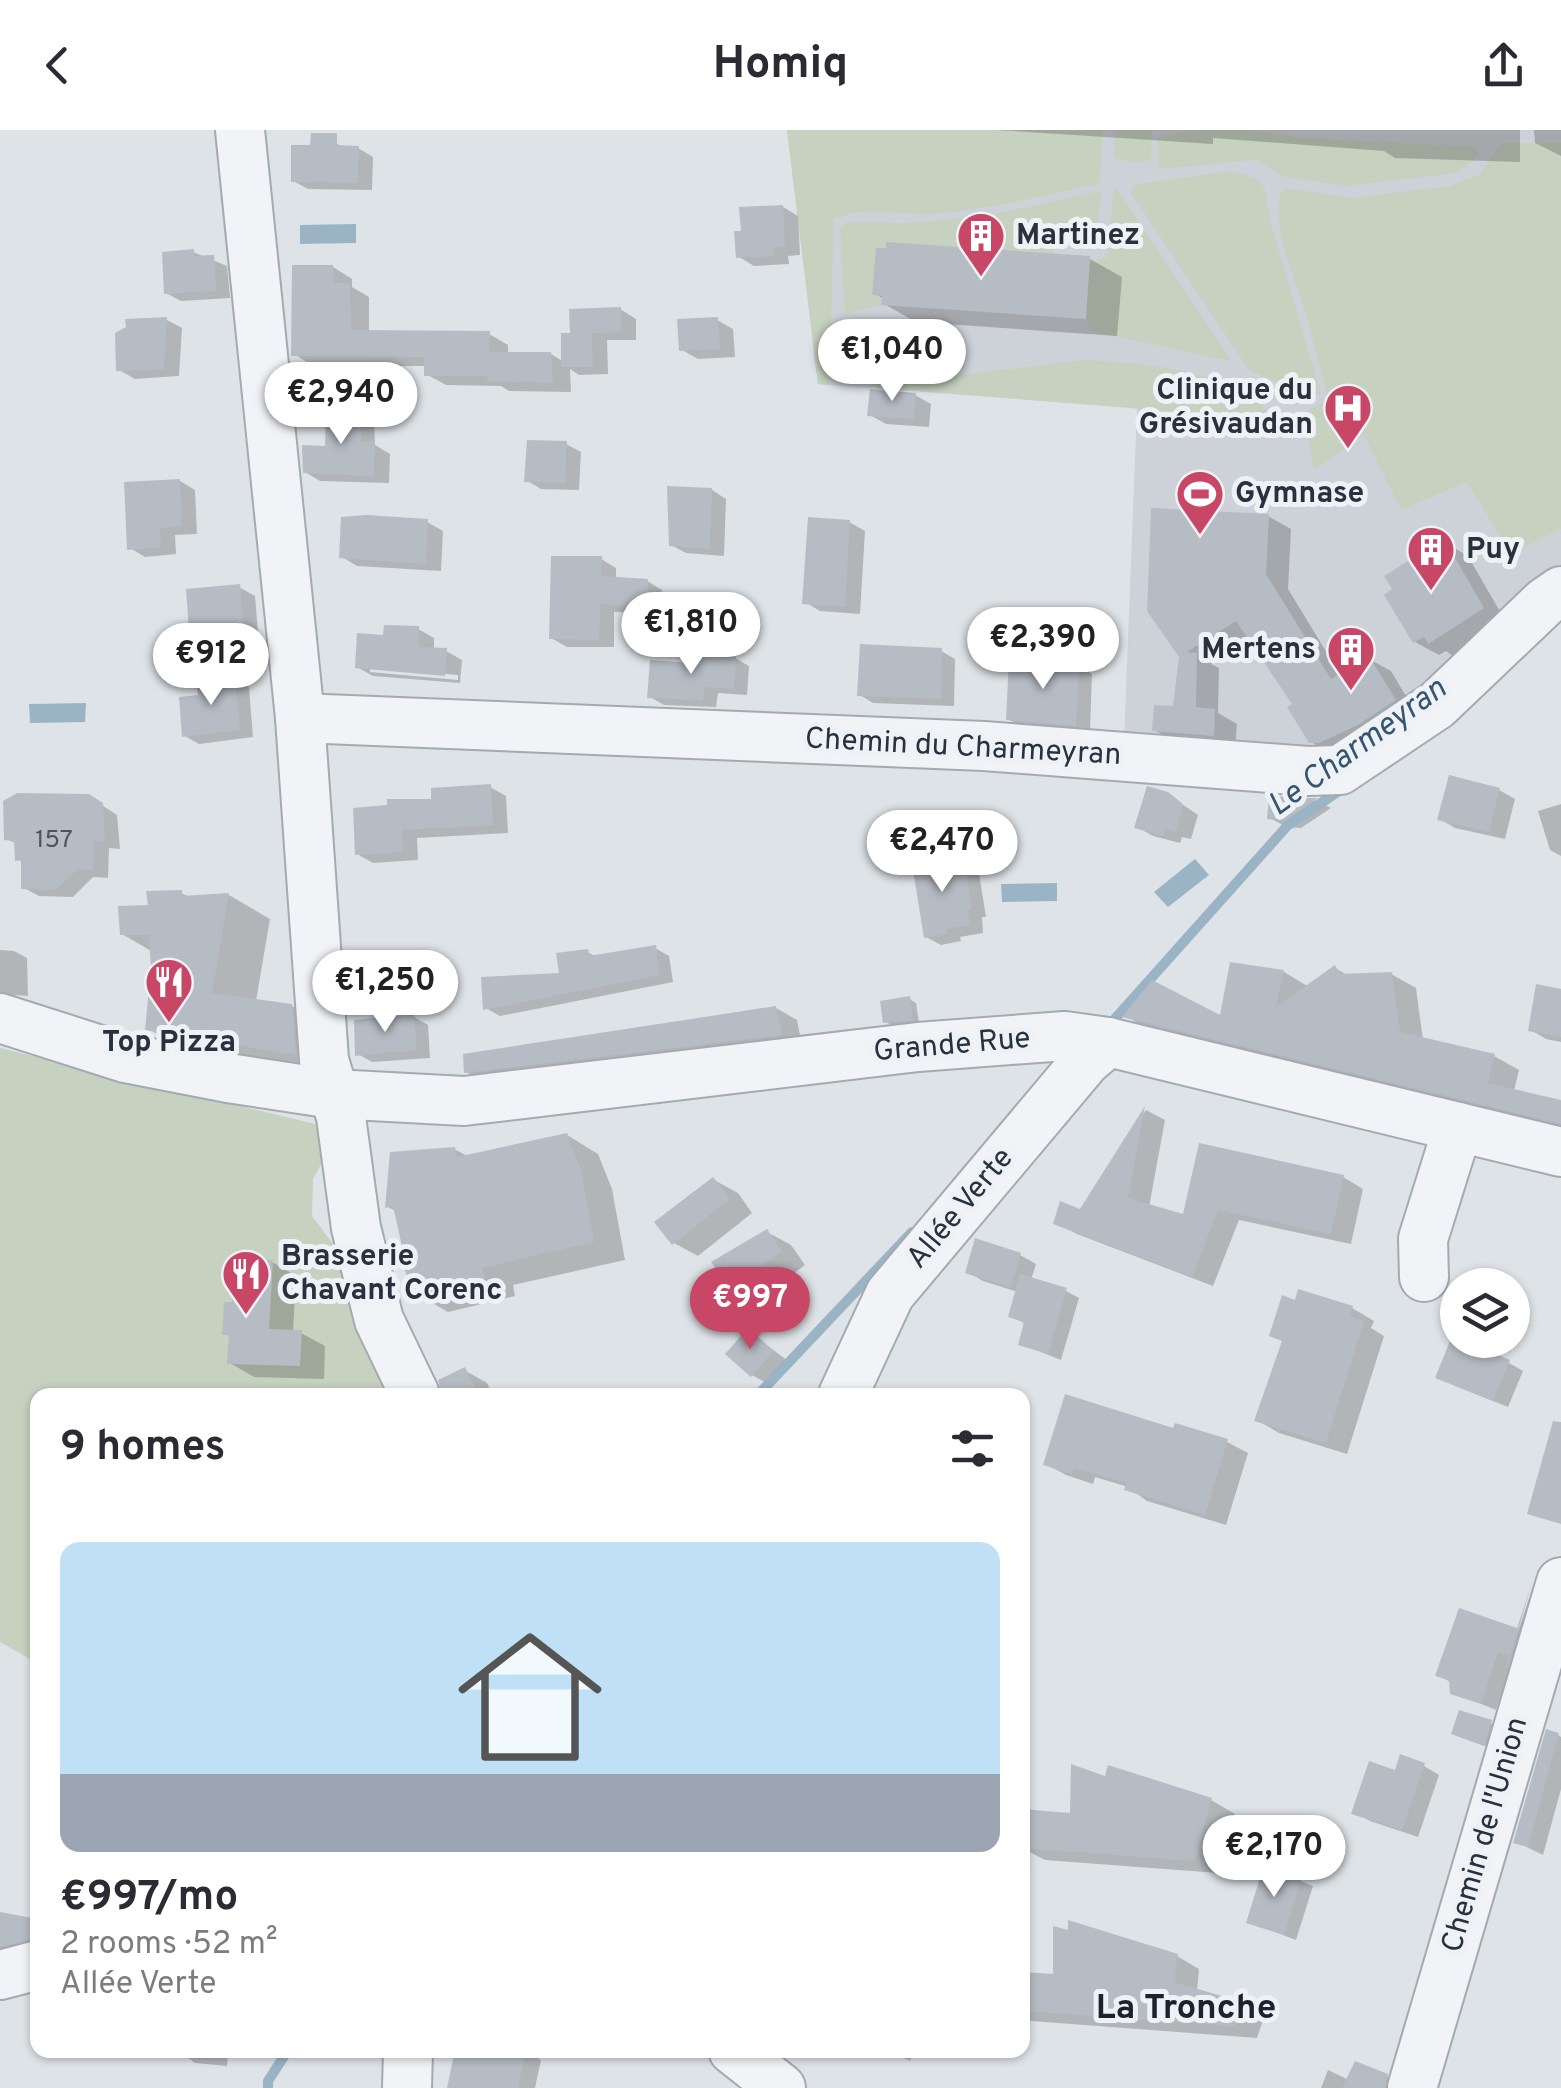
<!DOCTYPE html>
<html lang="en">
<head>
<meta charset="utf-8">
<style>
	:root { --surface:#fff; --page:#f2f2f3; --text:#2b2b33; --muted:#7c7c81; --accent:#c94766 }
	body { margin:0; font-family:Overpass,sans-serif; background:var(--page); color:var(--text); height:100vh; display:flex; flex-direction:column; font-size:38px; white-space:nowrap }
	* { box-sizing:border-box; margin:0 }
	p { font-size:32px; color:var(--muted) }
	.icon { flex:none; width:55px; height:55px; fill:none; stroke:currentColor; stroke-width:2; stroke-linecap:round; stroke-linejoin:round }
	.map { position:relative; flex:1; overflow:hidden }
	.drawer { position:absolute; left:30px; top:1258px; width:1000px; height:670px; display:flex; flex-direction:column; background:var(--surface); border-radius:20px; box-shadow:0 2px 8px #0004 }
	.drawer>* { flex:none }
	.buttons { position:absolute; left:1440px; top:1138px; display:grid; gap:20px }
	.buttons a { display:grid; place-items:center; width:90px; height:90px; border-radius:50%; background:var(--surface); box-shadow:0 2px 8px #0004; font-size:50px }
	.price { position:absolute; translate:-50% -85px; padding:0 22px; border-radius:35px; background:#fff; color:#222; font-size:32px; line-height:65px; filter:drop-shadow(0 2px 5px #0008) }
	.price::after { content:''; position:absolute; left:50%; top:60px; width:30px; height:22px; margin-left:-15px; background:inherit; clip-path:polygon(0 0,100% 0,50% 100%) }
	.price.on { background:var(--accent); color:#fff }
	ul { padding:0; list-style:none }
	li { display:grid; align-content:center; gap:20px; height:530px; padding:0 30px }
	li span { display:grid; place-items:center; height:310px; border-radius:20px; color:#555 }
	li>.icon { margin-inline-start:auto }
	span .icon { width:180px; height:180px; fill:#fffc; stroke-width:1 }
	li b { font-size:42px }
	h2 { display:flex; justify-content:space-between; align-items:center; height:120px; padding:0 30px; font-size:42px }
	header { display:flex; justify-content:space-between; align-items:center; height:130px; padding:0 30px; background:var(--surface); font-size:45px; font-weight:700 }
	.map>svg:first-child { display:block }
	.built { fill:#cdd2d9 }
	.green { fill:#c6d1c0 }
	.water { fill:#9ab4c6 }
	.shadow { fill:#0003; fill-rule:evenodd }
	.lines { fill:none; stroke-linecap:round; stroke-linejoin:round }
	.stream { stroke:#9ab4c6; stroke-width:10 }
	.building { fill:#b6bcc4 }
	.minor-casing { stroke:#a4aab1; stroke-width:52 }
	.minor { stroke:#f1f3f6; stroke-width:48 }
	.labels { text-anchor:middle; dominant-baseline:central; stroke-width:10; stroke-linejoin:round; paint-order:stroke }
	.number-label { font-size:25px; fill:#4c5460 }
	.poi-label { font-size:30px; font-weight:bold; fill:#28323e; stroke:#eef1f5; text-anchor:start }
	.street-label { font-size:30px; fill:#28323e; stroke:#eef1f5 }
	.water-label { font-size:32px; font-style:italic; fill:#345470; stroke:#eef1f5 }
	.quarter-label { font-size:35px; font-weight:bold; fill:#1a232e; stroke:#eef1f5 }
</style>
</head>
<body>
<header><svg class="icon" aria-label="back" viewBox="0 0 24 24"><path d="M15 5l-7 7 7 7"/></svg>Homiq<svg class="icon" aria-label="share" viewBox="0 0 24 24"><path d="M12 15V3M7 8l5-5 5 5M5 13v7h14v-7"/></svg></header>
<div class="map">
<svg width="1561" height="1958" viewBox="0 0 1561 1958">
	<rect width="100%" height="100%" fill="#dee3e7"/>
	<polygon class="built" points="787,0 1561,0 1561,447 1433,550 1319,629 1124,612 1137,278 818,254"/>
	<g class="green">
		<path d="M787,0H1103L1099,54C1045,65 991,79 935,84C902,86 865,75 834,89L829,255L818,254Z"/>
		<polygon points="1116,0 1152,0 1151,30 1135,33 1114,27"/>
		<polygon points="1190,0 1248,0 1304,8 1476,17 1478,26 1457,43 1345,56 1285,47 1256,30 1158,39 1158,8"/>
		<path d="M1502,13H1561V399L1511,424L1467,352L1401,380L1364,305L1314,340L1303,283L1328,268C1319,235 1312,202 1301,169C1289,134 1274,101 1280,63L1286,58L1351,68L1449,56L1479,45Z"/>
		<polygon points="1231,41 1255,48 1265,58 1270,91 1321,264 1303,264 1249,240 1131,63 1133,55"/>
		<polygon points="1114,54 1231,231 1091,201 1086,189 1090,132 1107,128"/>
		<polygon points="1101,61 1095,119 1056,112 1053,124 886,112 886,118 876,118 872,164 882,166 881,175 845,184 840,97 847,92 905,93 986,86"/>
		<path d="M1085,230C1138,233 1200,237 1247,264C1258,271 1268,282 1277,290L870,257L868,245H961Z"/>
		<polygon points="0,918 323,996 326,1025 313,1049 312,1086 345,1130 403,1265 38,1265 37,1533 0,1512"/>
	</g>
	<g class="water">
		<polygon points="356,94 356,113 300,114 300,95"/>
		<polygon points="86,573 85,592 30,593 29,574"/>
		<polygon points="1195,729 1209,745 1168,777 1154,762"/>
		<polygon points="1057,753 1057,771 1002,772 1001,754"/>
	</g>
	<g class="shadow">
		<polygon points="997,0 1520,0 1520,32 1395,28 1384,21 1213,8 1213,14"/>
		<polygon points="1534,0 1561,0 1561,26 1535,13"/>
		<polygon points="336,13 344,18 358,18 373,27 372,60 308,59 293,51"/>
		<polygon points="783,77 798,86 800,125 788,126 789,134 754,136 739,127 743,103"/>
		<polygon points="193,122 227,136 230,168 181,171 166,163"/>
		<polygon points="1090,129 1122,147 1117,206 916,192 884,174 884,169 874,163"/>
		<polygon points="333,137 352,149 352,157 369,167 369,203 489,204 508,215 508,224 551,224 564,232 573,205 620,179 636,189 636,210 607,210 608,244 579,245 570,239 571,262 509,261 501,256 446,255 426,244 427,236 313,236 294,224"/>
		<polygon points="167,190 182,198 179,246 135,249 119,240"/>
		<polygon points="717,190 733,199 735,227 698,229 682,220"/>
		<polygon points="915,265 931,274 929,297 886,294 870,285"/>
		<polygon points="359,280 374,289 375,315 390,324 389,353 320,351 305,342"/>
		<polygon points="566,314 581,322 579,360 541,359 526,350"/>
		<polygon points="180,351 195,360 197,404 175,405 176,424 145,427 130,418"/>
		<polygon points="712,360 726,369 724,426 686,423 671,415"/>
		<polygon points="1268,386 1291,399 1288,459 1341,546 1369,529 1391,541 1416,583 1334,625 1311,612 1295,574 1250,508 1211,534 1219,538 1218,583 1237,594 1235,617 1177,613 1154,600 1175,579 1182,527"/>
		<polygon points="427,392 443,401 441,441 357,436 342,427"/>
		<polygon points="849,392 865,401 860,484 820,481 805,472"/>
		<polygon points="1444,412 1468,426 1506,492 1453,526 1446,521 1439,525 1415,512 1396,460"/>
		<polygon points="601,429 616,438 616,449 647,451 662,460 661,483 614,482 614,517 567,517 551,508"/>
		<polygon points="239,457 255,466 258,503 207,509 191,500"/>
		<path d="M418,499L434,508V520L446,521L462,530L460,553L373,546L357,537L386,507ZM370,537L458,545V550L370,542Z"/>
		<polygon points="941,521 955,529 954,576 873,573 860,565"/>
		<polygon points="735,528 749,536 747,565 718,563 716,577 664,575 650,567 692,536"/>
		<polygon points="1078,535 1092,544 1090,602 1022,597 1008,589"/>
		<polygon points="235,549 249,557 253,607 199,614 185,606"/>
		<polygon points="490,657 506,666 508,703 417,708 418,730 373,733 357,724 434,671"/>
		<polygon points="1499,660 1515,669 1505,709 1455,698 1440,689"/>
		<polygon points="1167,664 1198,685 1191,709 1182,707 1180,713 1153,706 1137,697"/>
		<polygon points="88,666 117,685 120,719 109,718 108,748 93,747 73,767 39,766 24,758 23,733 18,729 17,714 7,709"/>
		<polygon points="1271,668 1318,671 1331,678 1301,698 1286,697 1270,688"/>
		<polygon points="1561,674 1561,726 1550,720 1538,681"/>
		<polygon points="963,728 978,737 986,787 982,787 983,803 960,807 961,811 941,815 926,807"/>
		<polygon points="181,763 191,768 229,765 270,789 256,871 292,876 333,900 336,947 189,922 147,898 153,822 122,804 150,778"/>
		<polygon points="655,818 669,826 673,852 500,886 486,878 562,846 587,822 597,827"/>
		<polygon points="0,820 14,821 27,828 28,866 0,864"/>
		<polygon points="1232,835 1284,842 1309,857 1335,838 1349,846 1391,844 1416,858 1423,910 1494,926 1519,940 1514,961 1561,972 1561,1000 1149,900 1126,886 1222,889"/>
		<polygon points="1561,861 1561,912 1546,909 1531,900"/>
		<polygon points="909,869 916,873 919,893 893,896 886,892"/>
		<polygon points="776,878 797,890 802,916 487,954 466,942"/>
		<polygon points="414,887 428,895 430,928 372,932 358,924"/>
		<polygon points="1146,980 1165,990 1149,1077 1185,1087 1343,1047 1363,1059 1351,1114 1239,1090 1213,1156 1077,1104 1056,1093 1081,1082"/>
		<polygon points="567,1005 598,1024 612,1059 625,1130 513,1155 515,1166 448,1182 417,1164 397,1082 388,1077 454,1019 469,1027"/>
		<polygon points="714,1050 738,1063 752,1083 698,1126 674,1113"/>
		<polygon points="767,1102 791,1115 805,1135 779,1154 784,1160 760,1177 736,1163"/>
		<polygon points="1020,1125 1036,1134 1031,1150 1066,1161 1079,1168 1061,1230 1021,1214 1026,1194 1011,1186 1018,1162 983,1151 968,1142"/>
		<polygon points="272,1132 296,1146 293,1202 301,1203 325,1216 324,1249 254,1247 230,1233 231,1207 225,1203 235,1175"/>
		<polygon points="1297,1173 1352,1178 1374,1191 1371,1198 1384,1206 1347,1324 1279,1303 1257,1290 1284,1212 1272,1205"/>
		<polygon points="748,1201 788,1231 768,1254 752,1245"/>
		<polygon points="1509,1233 1523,1241 1508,1277 1453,1255"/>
		<polygon points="464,1240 487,1253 493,1265 445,1265"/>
		<polygon points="1176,1296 1227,1312 1248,1323 1226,1395 1147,1371 1128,1357 1095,1347 1093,1354 1066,1345 1046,1334 1175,1301"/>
		<polygon points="1532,1460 1544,1467 1522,1544 1510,1537 1496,1580 1452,1562 1452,1553 1438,1545 1460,1481 1518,1501"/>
		<polygon points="1491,1593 1498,1597 1491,1618 1461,1607"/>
		<polygon points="1558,1605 1561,1607 1561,1659 1543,1725 1516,1712"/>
		<polygon points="1424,1636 1439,1645 1418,1707 1370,1691 1354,1682 1396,1643"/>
		<polygon points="1107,1649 1211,1670 1235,1684 1218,1743 1045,1730 1022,1718 1072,1686"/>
		<polygon points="1266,1738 1313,1756 1296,1810 1249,1792"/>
		<polygon points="0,1785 38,1791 38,1819 0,1832"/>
		<polygon points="1177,1826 1199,1839 1197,1861 1241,1874 1264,1887 1257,1908 1031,1891 1022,1886 1022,1845 1055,1847"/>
		<polygon points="177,1920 228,1920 227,1936 195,1933"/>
		<polygon points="457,1920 525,1921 541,1930 535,1958 451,1958"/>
		<polygon points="886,1920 914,1920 910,1931"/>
		<polygon points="1328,1940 1349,1950 1386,1946 1400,1954 1398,1958 1321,1958"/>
	</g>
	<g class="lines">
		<g class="stream">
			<polyline points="1112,892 1288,695 1342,659"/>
			<polyline points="758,1265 912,1102"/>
			<polyline points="268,1958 268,1951 288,1920"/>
		</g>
	</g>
	<g class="building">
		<polygon points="311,3 337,3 337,15 359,16 358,53 291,52 291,15 310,15"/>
		<polygon points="783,75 785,117 773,118 774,126 736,128 734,101 741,101 739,77"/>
		<polygon points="886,112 1090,126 1086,189 881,175 882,166 872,165 876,118 886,118"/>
		<polygon points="194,119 194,126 214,125 216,161 164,164 162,122"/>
		<polygon points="292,135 333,135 334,153 350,153 351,200 490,201 489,222 551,222 553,253 487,251 488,246 424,246 424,227 291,226"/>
		<polygon points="621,177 621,202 592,203 593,237 561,237 561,203 570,203 569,179"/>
		<polygon points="167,187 164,239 116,241 115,203 126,197 125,189"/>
		<polygon points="718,187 720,219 679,221 677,189"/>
		<polygon points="870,259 916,263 914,289 867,286"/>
		<polygon points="326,276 360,277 361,312 375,312 374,346 303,343 302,315 325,316"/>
		<polygon points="527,310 567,311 565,353 524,352"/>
		<polygon points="180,349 182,396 160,398 161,417 127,420 124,352"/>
		<polygon points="667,356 712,358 710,419 669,416"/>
		<polygon points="1151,378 1269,384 1266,444 1331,549 1369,526 1396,570 1358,595 1319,613 1309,613 1287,577 1292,574 1236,491 1187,522 1197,523 1196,577 1215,579 1214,606 1152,601 1154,575 1173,576 1179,527 1147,481"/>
		<polygon points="366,385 428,389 426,434 339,428 341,387"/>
		<polygon points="808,387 850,390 845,477 802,474"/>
		<polygon points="1444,409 1484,478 1428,514 1424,507 1413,513 1384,465 1392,459 1384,446"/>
		<polygon points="551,426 602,426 601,446 648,449 647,476 600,474 599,510 549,509"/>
		<polygon points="240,454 243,495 189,501 186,459"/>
		<polygon points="384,495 419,496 419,517 447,518 445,546 355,538 357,503 383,505"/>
		<polygon points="860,514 942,518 941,569 857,566"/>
		<polygon points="692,522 736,526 734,559 704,557 703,570 647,568 650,530 690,533"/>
		<polygon points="1009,528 1079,533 1076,596 1006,590"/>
		<polygon points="235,546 240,600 182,607 179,567 198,565 196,550"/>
		<polygon points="1449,645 1500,658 1489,702 1437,690"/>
		<polygon points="491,654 493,695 402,700 403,722 355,725 353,678 387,675 387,669 431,669 431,658"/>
		<polygon points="1147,656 1168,662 1183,674 1176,702 1166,699 1163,706 1134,698"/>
		<polygon points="17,663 89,664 103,673 105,712 94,711 93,740 77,740 56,760 21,759 21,730 15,731 14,711 4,710 3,671"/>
		<polygon points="1269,666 1306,668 1318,668 1284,691 1267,689"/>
		<polygon points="963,725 972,779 968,780 970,795 946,799 947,804 924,808 912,734"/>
		<polygon points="182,760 182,766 229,763 212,863 292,874 296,925 145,900 151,838 149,805 120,805 118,776 148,775 146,761"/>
		<polygon points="656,815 660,845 483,880 481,847 559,843 556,823 588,819 589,826"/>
		<polygon points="1230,832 1284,840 1276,877 1335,835 1340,844 1392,842 1400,902 1495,924 1488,953 1561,970 1561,994 1122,887 1152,850 1220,885"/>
		<polygon points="1536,854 1561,859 1561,907 1528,901"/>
		<polygon points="910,866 913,890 883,893 880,871"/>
		<polygon points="776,876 782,905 464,943 463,924"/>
		<polygon points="414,884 417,920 355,926 354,890"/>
		<polygon points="1145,976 1128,1068 1183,1084 1199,1013 1344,1045 1331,1104 1218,1080 1192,1147 1053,1094 1060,1071 1080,1079"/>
		<polygon points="567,1003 581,1040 594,1112 482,1138 485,1148 415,1166 401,1131 405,1130 393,1076 385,1078 390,1022 455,1017 457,1027"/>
		<polygon points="713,1047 730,1069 672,1115 654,1092"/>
		<polygon points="767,1099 782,1121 757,1139 761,1146 734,1165 711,1132"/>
		<polygon points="975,1108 1021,1123 1011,1158 965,1143"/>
		<polygon points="234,1128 273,1130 269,1199 302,1200 300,1236 227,1234 229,1205 222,1205 224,1172 232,1172"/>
		<polygon points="1020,1144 1067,1158 1048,1224 1018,1215 1024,1192 1008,1187"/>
		<polygon points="1298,1159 1353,1176 1350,1186 1364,1191 1326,1313 1254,1291 1282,1211 1269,1206 1282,1165 1295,1170"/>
		<polygon points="748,1198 774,1221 751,1247 725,1224"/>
		<polygon points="1452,1206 1510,1230 1493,1271 1435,1248"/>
		<polygon points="465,1237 478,1265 442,1265 438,1250"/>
		<polygon points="1065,1264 1173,1298 1175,1293 1228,1309 1205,1385 1124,1360 1126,1353 1074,1338 1072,1344 1043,1335"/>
		<polygon points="1553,1291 1561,1292 1561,1394 1527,1384"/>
		<polygon points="1531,1456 1507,1538 1509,1525 1498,1522 1481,1574 1450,1564 1449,1550 1435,1546 1459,1478 1517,1498"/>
		<polygon points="1459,1580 1492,1590 1484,1616 1451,1604"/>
		<polygon points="1546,1599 1559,1603 1528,1717 1513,1713"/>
		<polygon points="1400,1624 1425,1633 1402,1700 1351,1684 1369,1631 1395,1640"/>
		<polygon points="1071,1634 1105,1646 1108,1635 1212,1668 1195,1731 1022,1718 1022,1679 1070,1683"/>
		<polygon points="1264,1735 1302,1747 1284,1805 1246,1793"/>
		<polygon points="0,1782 38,1789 38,1808 0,1817"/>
		<polygon points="1068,1790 1178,1824 1174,1852 1242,1872 1235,1896 1022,1881 1022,1842 1053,1844 1053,1796 1068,1800"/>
		<polygon points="455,1920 526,1920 518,1958 447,1958"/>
		<polygon points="1355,1931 1388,1944 1385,1958 1342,1958"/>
	</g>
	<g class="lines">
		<g class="minor-casing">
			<g id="minor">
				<polyline points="240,0 300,588 324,930 341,987 356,1098 379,1190 415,1265"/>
				<polyline points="300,588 984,616 1308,641 1340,640 1437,575 1545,472 1561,461"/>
				<polyline points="0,888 125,928 228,948 333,964 464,971 918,917 1065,906 1108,912 1561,1022"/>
				<polyline points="1424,1147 1423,1109 1458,997"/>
				<polyline points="843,1265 890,1164 1085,932 1108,912"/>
				<polyline points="0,1845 38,1835"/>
				<polyline points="733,1920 781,1958"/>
				<polyline points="407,1958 408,1920"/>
				<polyline points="1412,1958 1561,1452"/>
			</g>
		</g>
		<use href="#minor" class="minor"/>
	</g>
	<defs>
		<g id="building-pin" transform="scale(2.5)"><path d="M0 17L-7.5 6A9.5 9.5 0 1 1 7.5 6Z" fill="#c94766" stroke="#eef1f5"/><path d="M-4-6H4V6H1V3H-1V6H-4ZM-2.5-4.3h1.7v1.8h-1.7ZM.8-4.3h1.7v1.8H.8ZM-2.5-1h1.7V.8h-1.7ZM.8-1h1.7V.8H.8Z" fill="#fff"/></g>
		<g id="hospital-pin" transform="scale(2.5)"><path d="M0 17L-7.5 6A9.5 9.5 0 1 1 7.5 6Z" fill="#c94766" stroke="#eef1f5"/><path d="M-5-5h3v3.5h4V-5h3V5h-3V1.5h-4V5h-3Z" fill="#fff"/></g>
		<g id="stadium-pin" transform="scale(2.5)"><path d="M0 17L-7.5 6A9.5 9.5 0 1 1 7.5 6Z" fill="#c94766" stroke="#eef1f5"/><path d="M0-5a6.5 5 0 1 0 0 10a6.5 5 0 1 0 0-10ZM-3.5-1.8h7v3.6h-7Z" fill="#fff"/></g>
		<g id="restaurant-pin" transform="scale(2.5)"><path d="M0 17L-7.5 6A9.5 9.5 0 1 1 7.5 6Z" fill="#c94766" stroke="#eef1f5"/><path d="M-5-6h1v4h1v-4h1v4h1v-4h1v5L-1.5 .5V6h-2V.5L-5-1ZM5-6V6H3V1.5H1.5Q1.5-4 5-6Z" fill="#fff"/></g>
	</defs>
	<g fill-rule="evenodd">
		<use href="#building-pin" x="981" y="106"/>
		<use href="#hospital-pin" x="1348" y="278"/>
		<use href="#stadium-pin" x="1200" y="364"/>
		<use href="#building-pin" x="1431" y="420"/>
		<use href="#building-pin" x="1351" y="520"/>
		<use href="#restaurant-pin" x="169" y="852"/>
		<use href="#restaurant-pin" x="246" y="1144"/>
	</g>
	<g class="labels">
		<g class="number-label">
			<text x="54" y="711">157</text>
		</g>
		<g class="poi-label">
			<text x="1016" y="106">Martinez</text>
			<text x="1313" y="261" text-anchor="end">Clinique du<tspan x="1313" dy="34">Grésivaudan</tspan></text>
			<text x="1235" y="364">Gymnase</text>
			<text x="1466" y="420">Puy</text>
			<text x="1316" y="520" text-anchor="end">Mertens</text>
			<text x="169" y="913" text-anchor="middle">Top Pizza</text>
			<text x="281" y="1127">Brasserie<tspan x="281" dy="34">Chavant Corenc</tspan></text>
		</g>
		<g class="street-label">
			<text transform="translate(963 618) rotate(3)">Chemin du Charmeyran</text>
			<text transform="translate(952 916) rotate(-5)">Grande Rue</text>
			<text transform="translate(961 1079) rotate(-50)">Allée Verte</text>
			<text transform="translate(1486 1705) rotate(-74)">Chemin de l'Union</text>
		</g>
		<g class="water-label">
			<text transform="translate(1358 618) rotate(-36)">Le Charmeyran</text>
		</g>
		<g class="quarter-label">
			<text x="1186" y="1879">La Tronche</text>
		</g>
	</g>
</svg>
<div class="buttons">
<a><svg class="icon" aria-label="layers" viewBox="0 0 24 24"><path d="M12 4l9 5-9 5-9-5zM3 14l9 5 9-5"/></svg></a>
</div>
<b class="price" style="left:892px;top:274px">€1,040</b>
<b class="price" style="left:341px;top:317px">€2,940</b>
<b class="price" style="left:691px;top:547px">€1,810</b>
<b class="price" style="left:1043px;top:562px">€2,390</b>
<b class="price" style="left:211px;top:578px">€912</b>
<b class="price" style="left:942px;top:765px">€2,470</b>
<b class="price" style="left:385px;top:905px">€1,250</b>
<b class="price on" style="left:750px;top:1222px">€997</b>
<b class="price" style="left:1274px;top:1770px">€2,170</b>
<section class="drawer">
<h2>9 homes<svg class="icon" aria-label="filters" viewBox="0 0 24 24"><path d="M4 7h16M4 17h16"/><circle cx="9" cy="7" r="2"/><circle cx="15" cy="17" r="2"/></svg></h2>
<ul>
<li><span style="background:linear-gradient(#bfe0f5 75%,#9aa5b1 0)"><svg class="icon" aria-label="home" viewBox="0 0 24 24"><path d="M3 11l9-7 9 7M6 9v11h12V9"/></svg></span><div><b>€997/mo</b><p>2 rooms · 52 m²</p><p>Allée Verte</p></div></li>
</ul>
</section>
</div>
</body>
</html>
